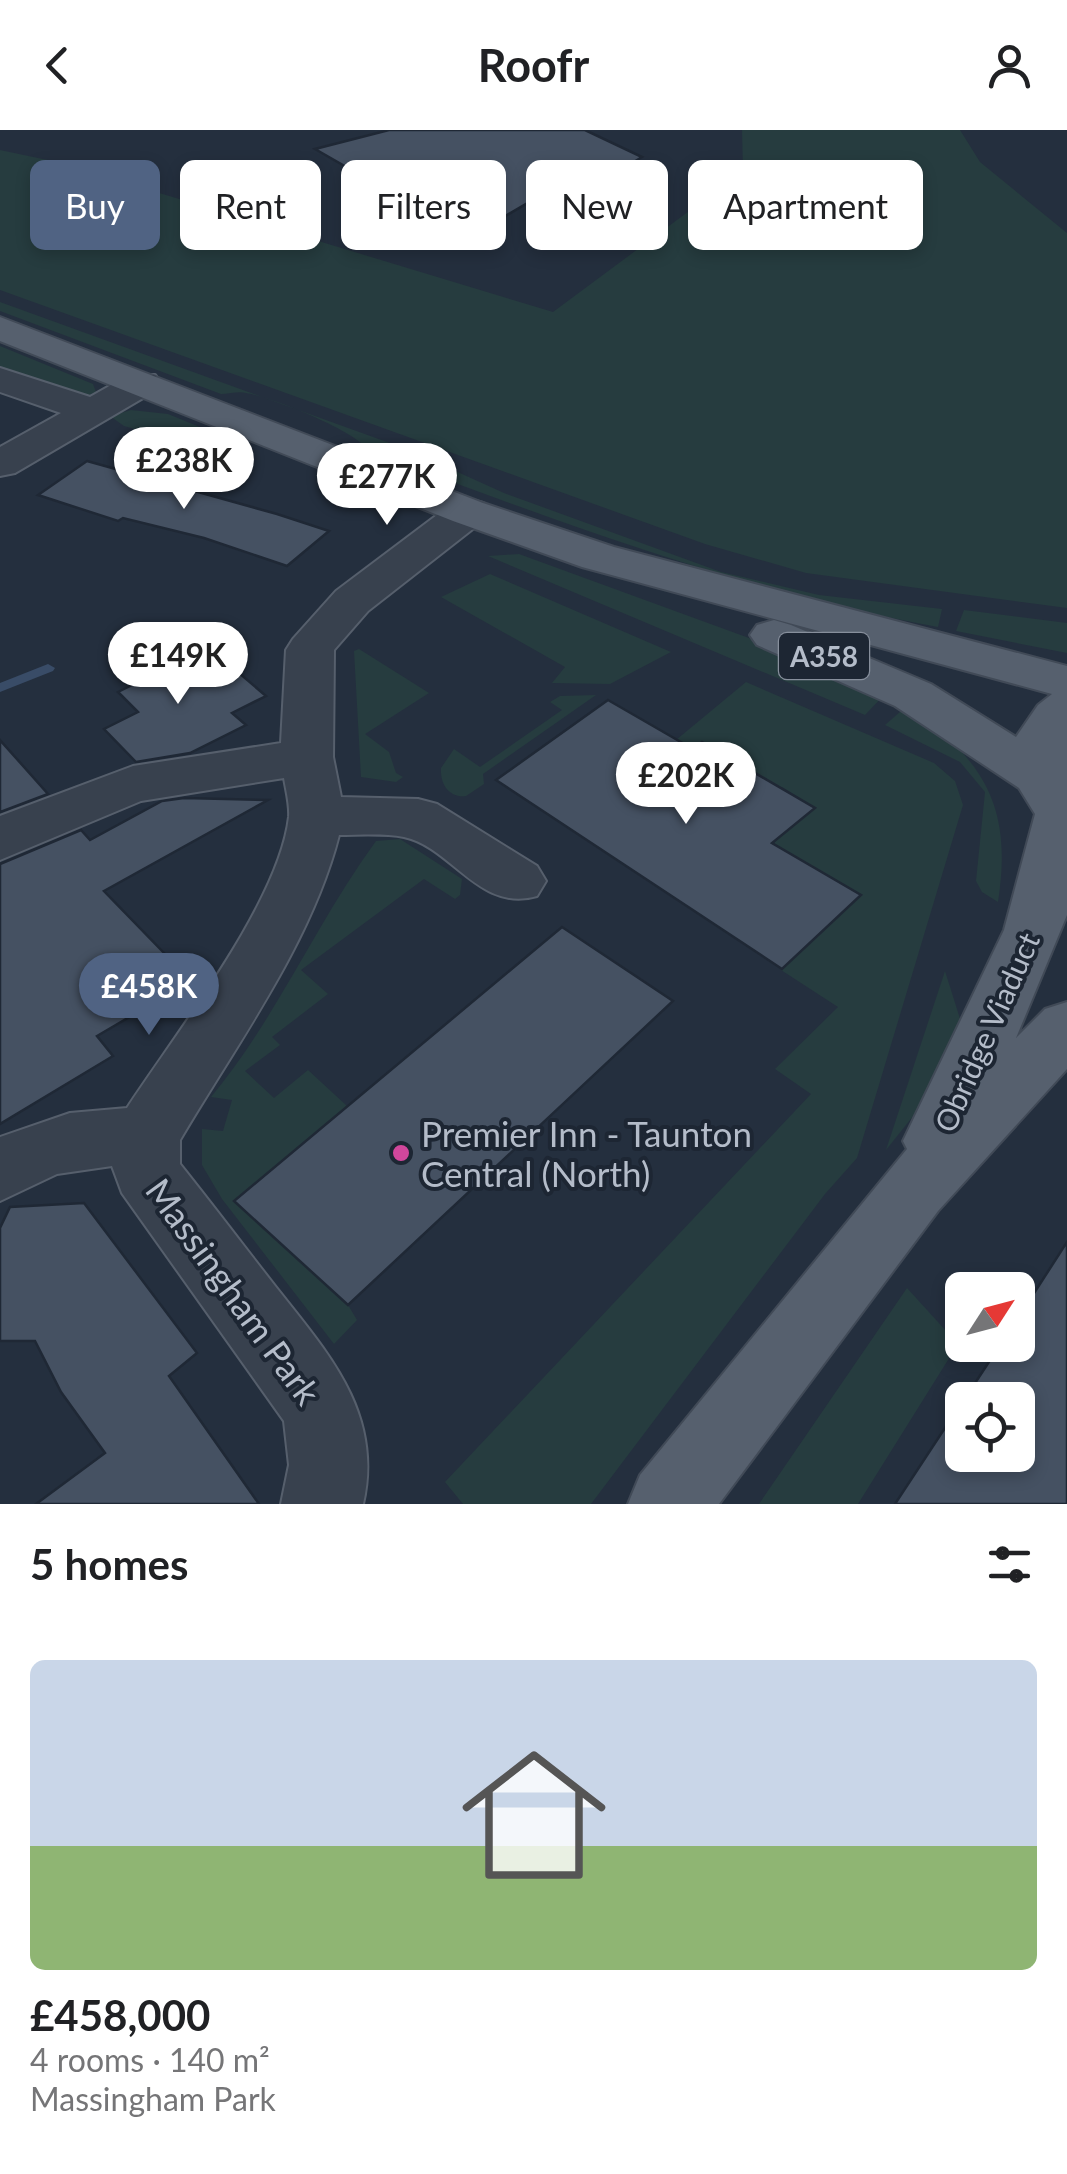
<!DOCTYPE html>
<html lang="en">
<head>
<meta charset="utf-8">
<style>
	:root { --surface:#fff; --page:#f6f6f6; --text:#202124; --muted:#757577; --line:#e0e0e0; --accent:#506383 }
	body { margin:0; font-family:Lato,sans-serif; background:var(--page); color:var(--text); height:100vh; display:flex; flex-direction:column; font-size:38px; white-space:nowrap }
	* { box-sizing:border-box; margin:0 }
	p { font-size:32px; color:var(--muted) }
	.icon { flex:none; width:55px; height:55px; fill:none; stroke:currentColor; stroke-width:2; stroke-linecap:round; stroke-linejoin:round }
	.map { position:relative; height:1374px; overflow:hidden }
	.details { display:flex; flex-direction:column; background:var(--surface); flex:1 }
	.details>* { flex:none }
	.banner { position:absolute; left:30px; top:30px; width:1008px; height:90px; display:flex; gap:20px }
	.needle { width:65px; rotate:54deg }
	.tools { position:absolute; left:945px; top:1142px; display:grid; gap:20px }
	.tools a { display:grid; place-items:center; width:90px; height:90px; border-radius:15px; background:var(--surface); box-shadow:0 5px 15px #0003; font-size:50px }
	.price { position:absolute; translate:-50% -85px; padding:0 22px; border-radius:35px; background:#fff; color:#222; font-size:32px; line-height:65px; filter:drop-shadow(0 2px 5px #0008) }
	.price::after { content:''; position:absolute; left:50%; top:60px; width:30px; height:22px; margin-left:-15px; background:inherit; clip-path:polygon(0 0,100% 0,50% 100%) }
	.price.current { background:var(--accent); color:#fff }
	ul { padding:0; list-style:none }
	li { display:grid; align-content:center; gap:20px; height:530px; padding:0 30px }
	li+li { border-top:2px solid var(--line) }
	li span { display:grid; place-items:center; height:310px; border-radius:15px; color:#555 }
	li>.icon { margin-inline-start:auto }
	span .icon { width:180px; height:180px; fill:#fffc; stroke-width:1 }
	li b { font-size:42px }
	h2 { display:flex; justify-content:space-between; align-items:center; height:120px; padding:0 30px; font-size:42px }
	.tag { padding:0 35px; border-radius:15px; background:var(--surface); box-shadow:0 5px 15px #0003; font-size:35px; line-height:90px }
	.tag.current { background:var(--accent); color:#fff }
	header { display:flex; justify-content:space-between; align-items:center; height:130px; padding:0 30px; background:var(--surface); font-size:45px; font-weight:700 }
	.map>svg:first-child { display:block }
	.green { fill:#263c3f }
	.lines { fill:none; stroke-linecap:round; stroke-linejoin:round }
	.stream { fill:#394c67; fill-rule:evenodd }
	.building { fill:#455162; stroke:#1f2835; stroke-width:2.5 }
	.minor-casing { stroke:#565f6c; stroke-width:4 }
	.major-casing { stroke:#414a57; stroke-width:4 }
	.minor { fill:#38414e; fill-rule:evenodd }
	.major { fill:#56606e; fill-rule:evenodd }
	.hotel-dot { fill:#d1479c; stroke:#1d2633; stroke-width:4 }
	.labels { text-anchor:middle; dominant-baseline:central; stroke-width:8; stroke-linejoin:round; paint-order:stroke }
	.shield { fill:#1d2633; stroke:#878f9c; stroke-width:2.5 }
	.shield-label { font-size:28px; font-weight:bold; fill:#b4bcc9 }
	.street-label { font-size:30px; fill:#b4bcc9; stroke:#1d2633 }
	.near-poi-label { font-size:35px; fill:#b4bcc9; stroke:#1d2633; text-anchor:start }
	.near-street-label { font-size:35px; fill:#b4bcc9; stroke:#1d2633 }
</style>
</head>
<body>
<header><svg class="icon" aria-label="back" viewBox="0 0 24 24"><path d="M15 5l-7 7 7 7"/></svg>Roofr<svg class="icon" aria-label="person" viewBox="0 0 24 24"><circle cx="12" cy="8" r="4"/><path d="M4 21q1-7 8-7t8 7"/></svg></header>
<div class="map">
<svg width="1067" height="1374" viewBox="0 0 1067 1374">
	<rect width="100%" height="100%" fill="#242f3e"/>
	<g class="green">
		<polygon points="742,0 960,0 980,32 1067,103 1067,478 806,443 705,414 0,160 0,20 57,32 553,182 743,41"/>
		<path d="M0,172L409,320L504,363L721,442L819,465L942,479L938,497C741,462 557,390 370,322C359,302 272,267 246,263C239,261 229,264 221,264L0,181Z"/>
		<polygon points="0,216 93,254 96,262 84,267 0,240"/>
		<polygon points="131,280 168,284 217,304 198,317 124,296 110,286"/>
		<polygon points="519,424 858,548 887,562 865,585 488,426"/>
		<polygon points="490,444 671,522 610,554 552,553 565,537 441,467"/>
		<polygon points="964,480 1067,493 1067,523 956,501"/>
		<polygon points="359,519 429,563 365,604 389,622 396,643 403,647 396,652 361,647 354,521"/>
		<polygon points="746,552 934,633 955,651 963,675 857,1028 825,1064 591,1374 463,1374 445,1352 811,964 775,939 838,877 781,840 860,764 774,714 780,700 805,686 801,669 782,657 759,656 676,610"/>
		<path d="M596,565L483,644L484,654L466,666C449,668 440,654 441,638L454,619L480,637L562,580L550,572L560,566Z"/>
		<path d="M908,575C984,631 1013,676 998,772L982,762L976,751L985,662L960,632L885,595Z"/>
		<path d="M400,709L462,749L460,765L455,769L424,749L301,840L328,864L272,907L280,915L245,941L274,968L308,940L347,976L235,1071L348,1175L357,1190L334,1214L222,1069L202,1035V999L223,1001L232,970L211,967C276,889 316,793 376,711Z"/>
		<polygon points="945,841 962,895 918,980 886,1020"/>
		<polygon points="907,1158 958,1214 858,1374 759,1374"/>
	</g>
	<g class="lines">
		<polygon class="stream" points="48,534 55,538 53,541 0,562 0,553"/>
	</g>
	<g class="building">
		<polygon points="389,0 585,0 642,27 591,58 565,51 473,105 398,84 414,76 315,19"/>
		<polygon points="87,331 277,384 329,401 287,436 204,408 123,388 118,391 38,365"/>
		<polygon points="168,517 205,550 232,537 266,566 232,583 246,595 190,623 136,632 104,599 138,582 118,562 132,555 117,541"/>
		<polygon points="608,570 693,619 702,612 815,678 772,713 861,765 782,839 496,650"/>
		<polygon points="0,610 48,664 0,682"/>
		<polygon points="184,668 268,670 104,761 165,824 154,831 179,858 97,906 113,926 0,994 0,734 81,700 90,710 162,671"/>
		<polygon points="562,797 673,871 348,1175 234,1071"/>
		<polygon points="84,1073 197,1223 169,1246 259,1374 36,1374 105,1323 61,1262 35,1211 0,1211 0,1098 10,1077"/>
		<polygon points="1067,1112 1067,1374 895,1374 962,1272 962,1325 1018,1325 1018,1270 964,1270 1000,1215 1018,1215 1018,1188"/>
	</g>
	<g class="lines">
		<g class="minor-casing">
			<g id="minor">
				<polygon points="0,238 90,267 129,245 155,245 161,253 155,261 15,343 0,346 0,317 61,283 0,262"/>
				<path d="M468,369L483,373L490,382L483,391L368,481L334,520L333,627L341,667L418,669L437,674L537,736L546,751L537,766C479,783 452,717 404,707C384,703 360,705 339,705C311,814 237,913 180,1010V1034C212,1074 243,1115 275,1156C327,1222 384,1283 363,1374H281L289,1335L284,1291L122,1063L112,1036L57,1044L0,1071V1007L70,983L127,978C176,903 279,773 289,687C290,675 286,660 284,648L141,671L0,730V686L133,636L281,613L286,520L293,509L336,461L453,373Z"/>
			</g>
		</g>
		<g class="major-casing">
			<polygon id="major" points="0,187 483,373 614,417 1067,536 1067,785 1016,908 1045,879 1067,872 1067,939 938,1081 719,1374 628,1374 640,1345 907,1019 903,1011 1004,800 1035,684 1019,658 895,576 757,515 750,505 757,495 774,490 791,495 931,554 1016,607 1038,575 1052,564 582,437 453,391 0,211"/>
		</g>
		<use href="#minor" class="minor"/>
		<use href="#major" class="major"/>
	</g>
	<circle class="hotel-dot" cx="401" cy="1023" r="10"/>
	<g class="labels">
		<rect class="shield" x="779" y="503" width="90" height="46" rx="8"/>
		<g class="shield-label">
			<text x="824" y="526">A358</text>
		</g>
		<g class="street-label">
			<text transform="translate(986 902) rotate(-66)">Obridge Viaduct</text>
		</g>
		<g class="near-poi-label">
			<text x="421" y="1003">Premier Inn - Taunton<tspan x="421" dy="40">Central (North)</tspan></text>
		</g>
		<g class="near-street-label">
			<text transform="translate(234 1161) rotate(54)">Massingham Park</text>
		</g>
	</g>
</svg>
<div class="tools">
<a><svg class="needle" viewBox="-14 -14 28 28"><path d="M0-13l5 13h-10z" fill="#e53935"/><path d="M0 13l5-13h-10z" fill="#757577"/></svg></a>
<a><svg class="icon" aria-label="locate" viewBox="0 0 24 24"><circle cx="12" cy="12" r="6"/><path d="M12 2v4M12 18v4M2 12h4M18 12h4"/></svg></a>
</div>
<b class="price" style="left:184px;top:382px">£238K</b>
<b class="price" style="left:387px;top:398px">£277K</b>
<b class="price" style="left:178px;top:577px">£149K</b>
<b class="price" style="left:686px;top:697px">£202K</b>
<b class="price current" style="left:149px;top:908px">£458K</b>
<div class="banner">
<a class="tag current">Buy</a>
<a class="tag">Rent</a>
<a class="tag">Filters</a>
<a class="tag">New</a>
<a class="tag">Apartment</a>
</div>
</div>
<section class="details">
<h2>5 homes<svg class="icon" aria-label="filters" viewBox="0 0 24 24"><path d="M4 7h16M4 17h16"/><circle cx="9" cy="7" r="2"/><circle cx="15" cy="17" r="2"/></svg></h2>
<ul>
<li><span style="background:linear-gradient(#c9d6e8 60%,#8fb573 0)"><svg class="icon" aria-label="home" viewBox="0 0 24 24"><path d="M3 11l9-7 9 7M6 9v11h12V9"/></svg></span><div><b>£458,000</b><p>4 rooms · 140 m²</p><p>Massingham Park</p></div></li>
</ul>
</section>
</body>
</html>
